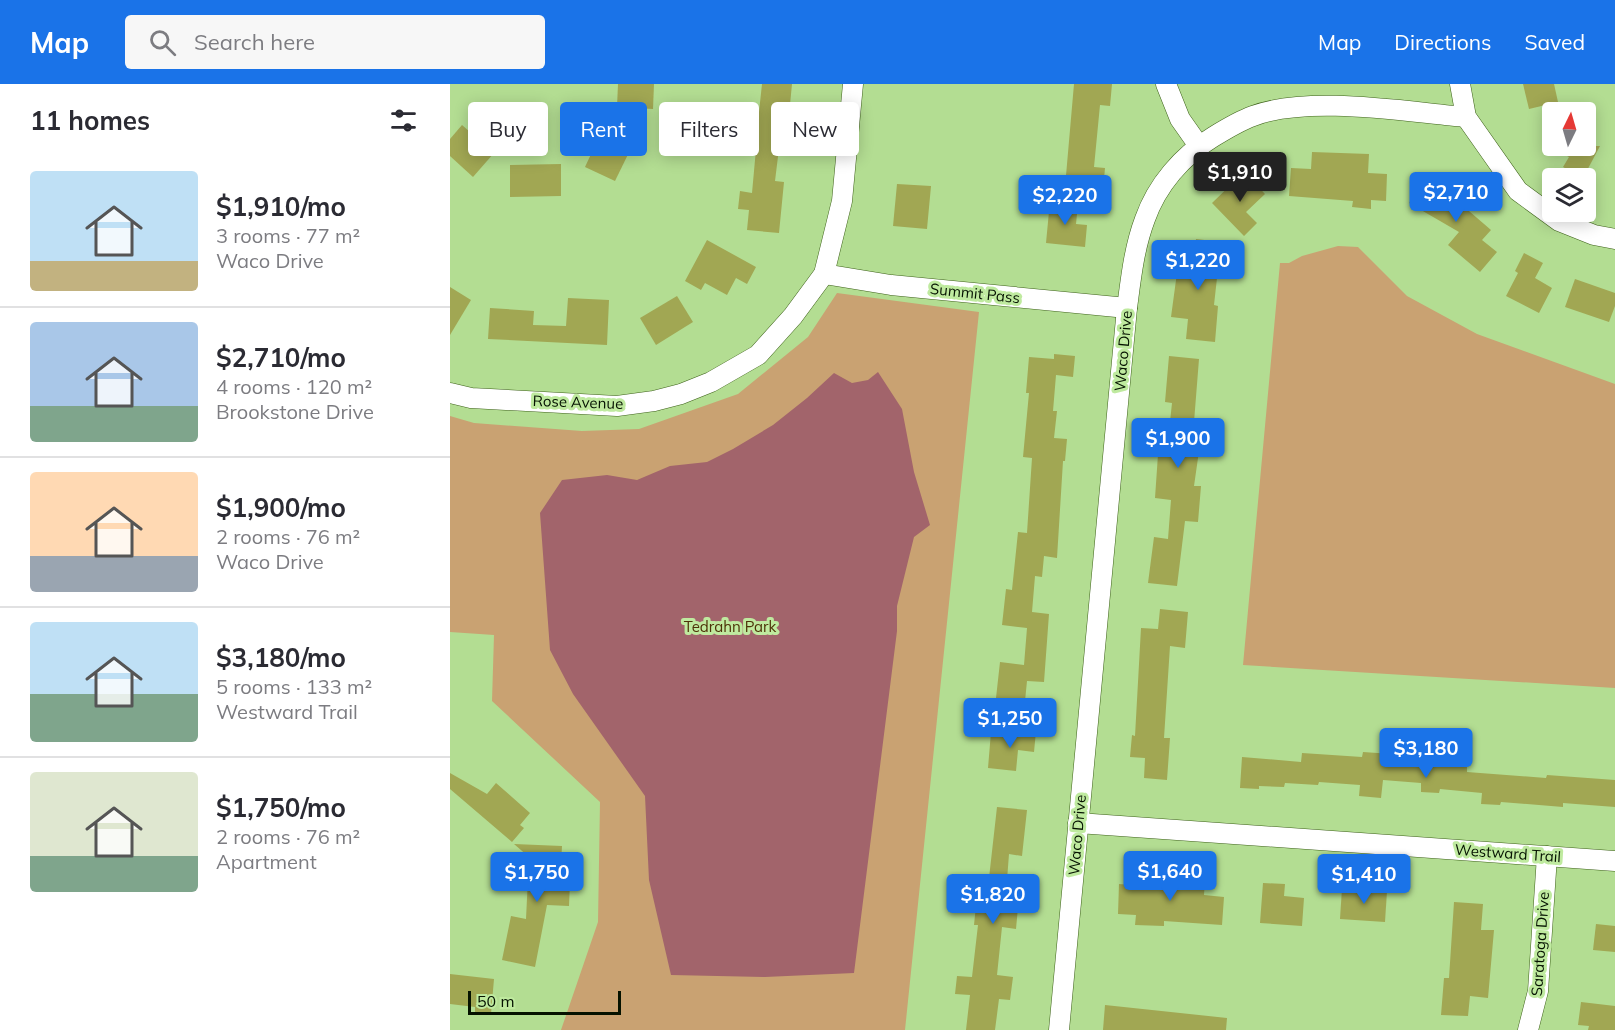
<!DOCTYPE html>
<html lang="en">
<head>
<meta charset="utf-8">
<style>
	:root { --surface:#fff; --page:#f7f7f7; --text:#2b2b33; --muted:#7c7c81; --line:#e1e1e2; --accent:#1a73e8 }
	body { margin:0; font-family:Mulish,sans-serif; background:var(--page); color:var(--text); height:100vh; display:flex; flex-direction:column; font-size:22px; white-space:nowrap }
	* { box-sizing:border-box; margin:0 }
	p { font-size:20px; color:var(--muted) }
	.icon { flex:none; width:33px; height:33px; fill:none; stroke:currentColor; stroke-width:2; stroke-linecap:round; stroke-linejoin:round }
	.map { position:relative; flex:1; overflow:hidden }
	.side { display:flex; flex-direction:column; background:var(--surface); width:450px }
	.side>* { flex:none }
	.hud { position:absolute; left:18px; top:18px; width:570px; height:54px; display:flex; gap:12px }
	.needle { width:39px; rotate:5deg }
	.buttons { position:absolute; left:1092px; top:18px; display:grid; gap:12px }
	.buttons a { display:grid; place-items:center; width:54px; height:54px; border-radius:6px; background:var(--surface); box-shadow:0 3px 15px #0003; font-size:30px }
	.scale { position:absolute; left:18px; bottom:15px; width:153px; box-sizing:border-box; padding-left:6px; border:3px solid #051200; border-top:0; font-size:16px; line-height:21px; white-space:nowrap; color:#051200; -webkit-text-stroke:4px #bfea9f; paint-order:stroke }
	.price { position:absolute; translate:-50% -51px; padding:0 14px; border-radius:6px; background:var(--accent); color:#fff; font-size:20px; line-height:39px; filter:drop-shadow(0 2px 3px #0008) }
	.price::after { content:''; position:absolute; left:50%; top:36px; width:18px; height:14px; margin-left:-9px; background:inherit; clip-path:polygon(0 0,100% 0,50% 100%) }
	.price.active { background:#222; color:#fff }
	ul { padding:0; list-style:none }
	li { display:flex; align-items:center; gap:18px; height:150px; padding:0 30px }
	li+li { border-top:2px solid var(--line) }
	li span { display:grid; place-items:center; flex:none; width:168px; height:120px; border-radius:6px; color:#555 }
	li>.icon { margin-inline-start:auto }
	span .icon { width:72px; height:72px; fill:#fffc; stroke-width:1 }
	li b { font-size:26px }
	h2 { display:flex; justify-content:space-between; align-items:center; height:72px; padding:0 30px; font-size:26px }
	.tag { padding:0 21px; border-radius:6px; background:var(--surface); box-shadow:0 3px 15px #0003; font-size:21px; line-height:54px }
	.tag.active { background:var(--accent); color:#fff }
	header { display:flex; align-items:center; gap:36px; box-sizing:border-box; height:84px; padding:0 30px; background:var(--accent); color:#fff }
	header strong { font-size:28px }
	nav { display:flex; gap:33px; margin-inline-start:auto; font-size:21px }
	.search { width:420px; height:54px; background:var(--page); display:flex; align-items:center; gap:15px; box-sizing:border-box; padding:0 21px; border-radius:6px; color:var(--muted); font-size:22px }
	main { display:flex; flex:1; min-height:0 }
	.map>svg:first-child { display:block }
	.green { fill:#c9a272 }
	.water { fill:#a2646b }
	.building { fill:#a1a753 }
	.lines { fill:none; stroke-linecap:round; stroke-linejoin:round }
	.street-casing { stroke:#3e621a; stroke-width:21 }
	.street { stroke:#fff; stroke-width:20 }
	.labels { text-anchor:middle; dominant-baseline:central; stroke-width:6; stroke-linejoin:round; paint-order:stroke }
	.street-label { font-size:15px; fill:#051200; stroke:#bfea9f }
	.park-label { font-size:15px; fill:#4d3208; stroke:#bfea9f }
</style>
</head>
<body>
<header>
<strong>Map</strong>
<div class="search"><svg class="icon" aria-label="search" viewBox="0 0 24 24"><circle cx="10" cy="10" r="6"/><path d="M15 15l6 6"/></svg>Search here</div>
<nav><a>Map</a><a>Directions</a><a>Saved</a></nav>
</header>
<main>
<section class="side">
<h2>11 homes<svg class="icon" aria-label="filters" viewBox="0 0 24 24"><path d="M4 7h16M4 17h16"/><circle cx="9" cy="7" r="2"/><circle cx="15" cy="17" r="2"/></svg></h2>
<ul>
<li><span style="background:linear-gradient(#bfe0f5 75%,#c2b280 0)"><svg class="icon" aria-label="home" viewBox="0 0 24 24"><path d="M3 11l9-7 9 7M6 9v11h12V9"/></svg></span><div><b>$1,910/mo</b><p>3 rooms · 77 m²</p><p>Waco Drive</p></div></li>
<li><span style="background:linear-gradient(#a9c7e8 70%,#7fa58c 0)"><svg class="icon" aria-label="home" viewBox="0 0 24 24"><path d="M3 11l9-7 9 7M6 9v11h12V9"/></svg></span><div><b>$2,710/mo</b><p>4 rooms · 120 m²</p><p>Brookstone Drive</p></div></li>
<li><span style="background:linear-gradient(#ffd9b3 70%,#9aa5b1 0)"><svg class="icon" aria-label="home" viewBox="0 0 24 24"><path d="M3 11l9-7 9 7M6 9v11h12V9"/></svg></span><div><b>$1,900/mo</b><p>2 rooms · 76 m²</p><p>Waco Drive</p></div></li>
<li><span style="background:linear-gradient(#bfe0f5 60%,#7fa58c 0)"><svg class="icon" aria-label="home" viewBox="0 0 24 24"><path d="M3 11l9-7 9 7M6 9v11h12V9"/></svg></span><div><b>$3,180/mo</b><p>5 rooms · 133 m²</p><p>Westward Trail</p></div></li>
<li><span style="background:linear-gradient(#dfe7d0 70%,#7fa58c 0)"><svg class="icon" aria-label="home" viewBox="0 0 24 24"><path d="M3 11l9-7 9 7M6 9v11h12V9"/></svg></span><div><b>$1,750/mo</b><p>2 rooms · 76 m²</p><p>Apartment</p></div></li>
</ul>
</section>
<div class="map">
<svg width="1165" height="946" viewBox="0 0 1165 946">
	<rect width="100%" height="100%" fill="#b3dd92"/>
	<g class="green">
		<polygon points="888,162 908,163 957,212 1027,250 1165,300 1165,604 793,581 830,179 839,179 852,172"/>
		<polygon points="387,209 529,228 455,946 111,946 148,838 150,718 42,617 44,551 0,548 0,332 24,339 132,347 189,345 288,310 358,253"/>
	</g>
	<polygon class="water" points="428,288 452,325 464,388 480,441 464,453 447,522 447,547 404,889 315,893 221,891 199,796 195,712 123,610 100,566 90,429 112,396 157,391 187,396 220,382 257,378 283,365 323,341 357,314 384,289 402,299 418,296"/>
	<g class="building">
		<polygon points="168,0 204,0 203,25 167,23"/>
		<polygon points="312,0 342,0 339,31 345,31 343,50 331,48 325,97 334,98 329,149 297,146 299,126 288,125 290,107 302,109 306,65 298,64 301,27 309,28"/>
		<polygon points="624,0 662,0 660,22 650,21 644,83 655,84 653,106 615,103"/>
		<polygon points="1073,0 1104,0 1108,18 1079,25"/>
		<polygon points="156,38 187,52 165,97 135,83"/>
		<polygon points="12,41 44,69 23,93 0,72 0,55"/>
		<polygon points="1097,62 1150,62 1133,94 1113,83 1119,73"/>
		<polygon points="862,68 919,70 918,89 937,90 936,117 921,116 921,125 902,123 903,117 839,112 841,84 861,85"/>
		<polygon points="111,80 111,112 60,113 60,81"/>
		<polygon points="794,88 815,110 796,128 807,139 794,152 762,119"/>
		<polygon points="974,93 1014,117 1012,121 1041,146 1032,156 1047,168 1030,188 998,161 1009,148 959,119"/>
		<polygon points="447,100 481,102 477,145 443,142"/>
		<polygon points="600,117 628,120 626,140 637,141 635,163 596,159"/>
		<polygon points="746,155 771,158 764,221 768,222 765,258 736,255 738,235 721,233 729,174 744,176"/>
		<polygon points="257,156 306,183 297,200 286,194 277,211 255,199 251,206 235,197"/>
		<polygon points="1074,169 1093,179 1085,194 1102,204 1089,229 1056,212 1068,189 1065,187"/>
		<polygon points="1125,195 1165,209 1165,222 1159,238 1115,223"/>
		<polygon points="0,203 21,216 0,251"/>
		<polygon points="227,212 243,238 206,261 190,234"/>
		<polygon points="118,214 159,216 157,261 38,255 40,224 84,227 83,241 116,242"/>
		<polygon points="604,270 625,272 623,293 606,291 603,327 607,327 604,354 617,355 615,377 613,377 607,474 594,472 592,493 585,492 582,528 599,530 594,598 577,597 575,617 546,614 550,578 574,581 577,544 552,541 556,505 562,506 568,448 577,449 582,374 573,373 579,309 576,309 579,273 604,275"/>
		<polygon points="719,272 749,275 744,338 753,339 744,402 751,402 748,438 735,437 727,502 698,499 704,453 718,455 721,416 705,414 709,356 718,357 722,319 715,318"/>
		<polygon points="710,525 738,528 735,564 720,562 714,654 720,654 717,696 694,694 695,674 680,673 682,651 685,652 691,544 708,545"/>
		<polygon points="566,645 586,647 584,668 568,666 566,687 538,684 541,648 566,651"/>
		<polygon points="913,668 956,671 956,676 1017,681 1017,688 1096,694 1097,691 1165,696 1165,723 1113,719 1113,723 1051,718 1050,721 1031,720 1032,709 990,705 989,709 971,708 971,699 933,696 931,714 909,712 910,701 869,698 868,701 835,699 834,703 809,702 809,705 790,704 792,673 851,678 852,669 912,673"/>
		<polygon points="0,689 37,710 46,699 80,729 70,741 74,744 62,758 0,705"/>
		<polygon points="547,723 577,726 572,772 559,770 555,822 568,823 566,845 552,843 547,891 563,893 560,916 549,915 545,946 516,946 520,911 505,910 507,892 522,893 528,841 524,841 529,792 539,794"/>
		<polygon points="64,760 112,762 110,796 120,797 119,822 97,821 85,883 52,876 61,832 76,835 79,773"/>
		<polygon points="695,790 755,795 754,811 774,813 772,841 714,837 714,842 685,841 686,831 668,830 669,800 695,802"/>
		<polygon points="813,799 835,800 834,812 854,814 852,842 810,839"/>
		<polygon points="892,804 937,807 935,838 890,835"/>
		<polygon points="1004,818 1033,820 1031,846 1044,846 1038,914 1020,912 1018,932 991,931 994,894 999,894"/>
		<polygon points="1146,840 1165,842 1165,868 1143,866"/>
		<polygon points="0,890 44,895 41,930 25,928 25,923 0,920"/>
		<polygon points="1131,918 1165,922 1165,946 1138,946 1139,942 1128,941"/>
		<polygon points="655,921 777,934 776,946 653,946"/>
	</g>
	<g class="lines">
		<g class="street-casing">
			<g id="street">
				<polyline points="716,0 730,35 749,62"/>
				<polyline points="1010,0 1016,33 1068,107 1109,137 1144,151 1165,155"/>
				<polyline points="374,190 441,201 677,224"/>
				<polyline points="0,309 21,314 167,322 204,317 231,310 261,298 308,271 343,232 374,190 392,117 403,0"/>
				<polyline points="628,739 1165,777"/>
				<path d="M609,946L677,224C681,194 684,164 695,135C707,101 732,72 763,53C776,45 789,37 803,32C859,11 956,28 1016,33"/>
				<polyline points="1078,946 1088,907 1097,772"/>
			</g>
		</g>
		<use href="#street" class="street"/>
	</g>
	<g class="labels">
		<g class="street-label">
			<text transform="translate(525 209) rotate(6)">Summit Pass</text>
			<text transform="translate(673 267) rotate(-85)">Waco Drive</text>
			<text transform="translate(128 318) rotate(2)">Rose Avenue</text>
			<text transform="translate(627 751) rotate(-85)">Waco Drive</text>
			<text transform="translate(1058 769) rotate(4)">Westward Trail</text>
			<text transform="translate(1090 860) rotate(-86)">Saratoga Drive</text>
		</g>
		<g class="park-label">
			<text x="280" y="542">Tedrahn Park</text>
		</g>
	</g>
</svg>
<div class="buttons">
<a><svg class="needle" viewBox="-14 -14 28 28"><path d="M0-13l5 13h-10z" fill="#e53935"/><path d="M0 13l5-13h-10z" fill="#7c7c81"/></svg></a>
<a><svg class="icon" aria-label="layers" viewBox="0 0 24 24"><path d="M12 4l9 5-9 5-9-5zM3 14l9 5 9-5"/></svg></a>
</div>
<div class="scale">50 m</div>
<b class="price active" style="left:790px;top:119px">$1,910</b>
<b class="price" style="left:1006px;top:139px">$2,710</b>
<b class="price" style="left:615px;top:142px">$2,220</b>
<b class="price" style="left:748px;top:207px">$1,220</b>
<b class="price" style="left:728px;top:385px">$1,900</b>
<b class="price" style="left:560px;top:665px">$1,250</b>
<b class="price" style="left:976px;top:695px">$3,180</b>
<b class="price" style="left:720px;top:818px">$1,640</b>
<b class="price" style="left:87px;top:819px">$1,750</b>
<b class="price" style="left:914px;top:821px">$1,410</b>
<b class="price" style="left:543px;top:841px">$1,820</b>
<div class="hud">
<a class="tag">Buy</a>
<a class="tag active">Rent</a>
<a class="tag">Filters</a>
<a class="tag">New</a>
</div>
</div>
</main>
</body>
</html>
